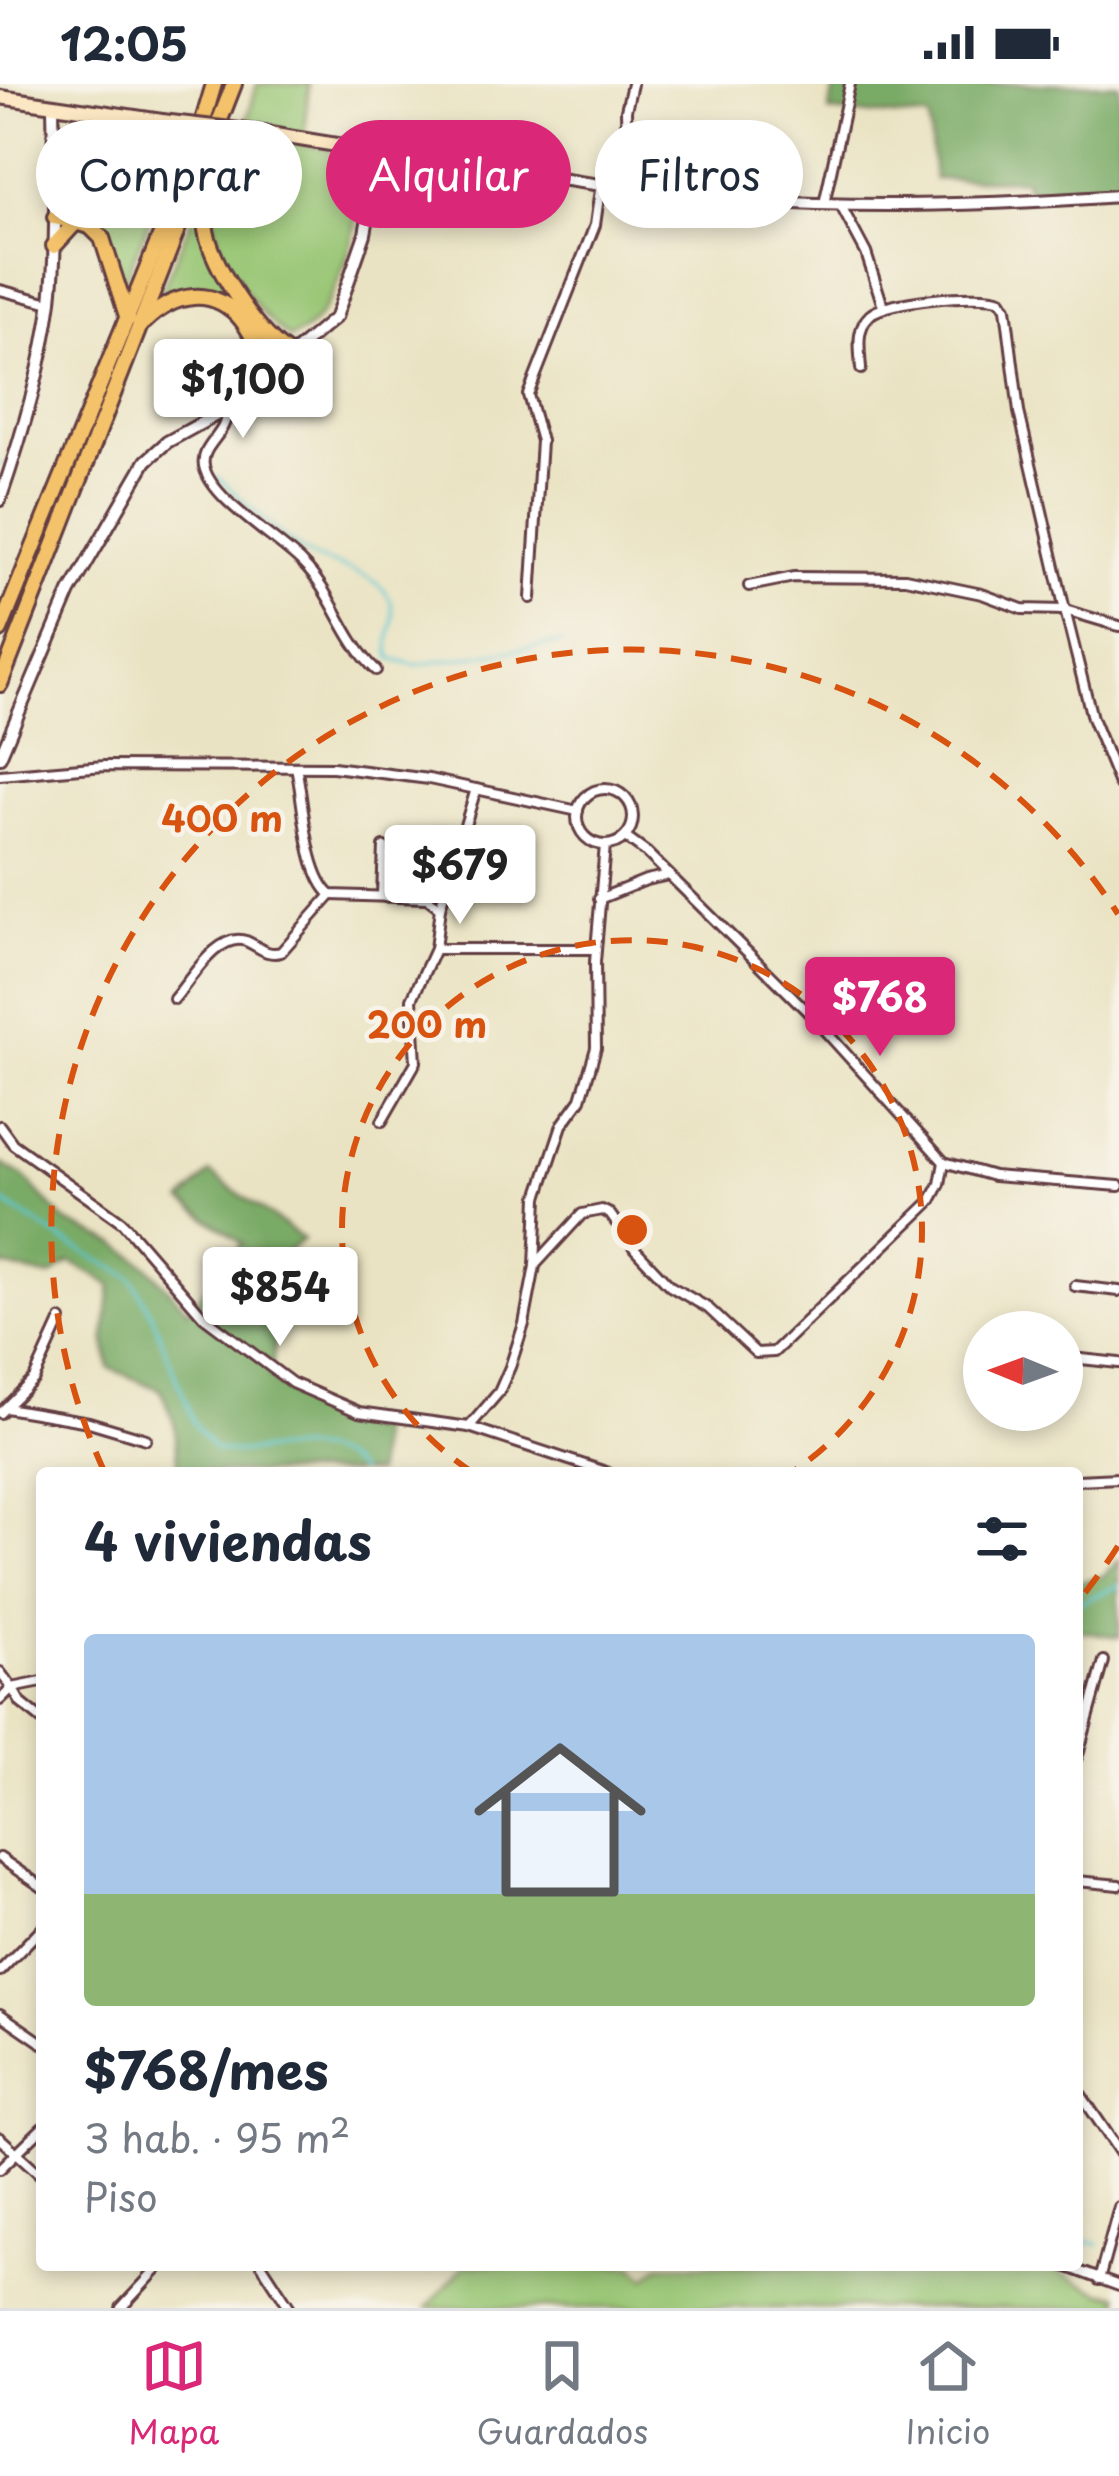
<!DOCTYPE html>
<html lang="es">
<head>
<meta charset="utf-8">
<style>
	:root { --surface:#fff; --page:#f6f6f7; --text:#1f2937; --muted:#747a83; --line:#e0e1e3; --accent:#db2777 }
	body { margin:0; font-family:"Playpen Sans",sans-serif; background:var(--page); color:var(--text); height:100vh; display:flex; flex-direction:column; font-size:45px; white-space:nowrap }
	* { box-sizing:border-box; margin:0 }
	p { font-size:39px; color:var(--muted) }
	.icon { flex:none; width:66px; height:66px; fill:none; stroke:currentColor; stroke-width:2; stroke-linecap:round; stroke-linejoin:round }
	.map { position:relative; flex:1; overflow:hidden }
	.panel { position:absolute; left:36px; top:1383px; width:1047px; height:804px; display:flex; flex-direction:column; background:var(--surface); border-radius:12px; box-shadow:0 6px 18px #0003 }
	.panel>* { flex:none }
	.guide { position:absolute; left:36px; top:36px; width:1047px; height:108px; display:flex; gap:24px }
	.needle { width:78px; rotate:271deg }
	.controls { position:absolute; left:963px; top:1227px; display:grid; gap:24px }
	.controls a { display:grid; place-items:center; width:120px; height:120px; border-radius:50%; background:var(--surface); box-shadow:0 6px 18px #0003; font-size:60px }
	.price { position:absolute; translate:-50% -102px; padding:0 27px; border-radius:12px; background:#fff; color:#222; font-size:39px; line-height:78px; filter:drop-shadow(0 3px 6px #0008) }
	.price::after { content:''; position:absolute; left:50%; top:72px; width:36px; height:27px; margin-left:-18px; background:inherit; clip-path:polygon(0 0,100% 0,50% 100%) }
	.price.selected { background:var(--accent); color:#fff }
	ul { padding:0; list-style:none }
	li { display:grid; align-content:center; gap:24px; height:636px; padding:0 48px }
	li span { display:grid; place-items:center; height:372px; border-radius:12px; color:#555 }
	li>.icon { margin-inline-start:auto }
	span .icon { width:216px; height:216px; fill:#fffc; stroke-width:1 }
	li b { font-size:51px }
	h2 { display:flex; justify-content:space-between; align-items:center; height:144px; padding:0 48px; font-size:51px }
	.chip { padding:0 42px; border-radius:54px; background:var(--surface); box-shadow:0 6px 18px #0003; font-size:42px; line-height:108px }
	.chip.selected { background:var(--accent); color:#fff }
	.status { display:flex; justify-content:space-between; align-items:center; height:84px; padding:0 60px; background:var(--surface); direction:ltr }
	.status svg { height:33px; fill:currentColor }
	.dock { display:flex; justify-content:space-around; align-items:center; height:168px; border-top:3px solid var(--line); background:var(--surface); font-size:33px; color:var(--muted) }
	.dock a { display:grid; justify-items:center; gap:6px }
	.dock .selected { color:var(--accent) }
	.map>svg:first-child { display:block }
	.green { fill:#99c674; stroke:#727250; stroke-width:3 }
	.forest { fill:#7aab66; stroke:#626548; stroke-width:3 }
	.lines { fill:none; stroke-linecap:round; stroke-linejoin:round }
	.stream { stroke:#5ac7d1; stroke-width:3 }
	.minor-casing { stroke:#623c42; stroke-width:14 }
	.tertiary-casing { stroke:#623c42; stroke-width:16 }
	.secondary-casing { stroke:#623c42; stroke-width:18 }
	.trunk-casing { stroke:#623c42; stroke-width:20 }
	.minor { stroke:#fff; stroke-width:8 }
	.tertiary { stroke:#fff; stroke-width:10 }
	.secondary { stroke:#fbe7c3; stroke-width:12 }
	.trunk { stroke:#f4c26a; stroke-width:14 }
	.secondary-bridge-casing { stroke:#623c42; stroke-width:18; stroke-linecap:butt }
	.secondary-bridge { stroke:#fbe7c3; stroke-width:12 }
	.ring { fill:none; stroke:#d8530f; stroke-width:6; stroke-dasharray:21 15 }
	.centre { fill:#d8530f; stroke:#f7f3e8; stroke-width:6 }
	.ring-label { font-size:36px; text-anchor:middle; font-weight:bold; fill:#d8530f; stroke:#f7f3e8; stroke-width:9; stroke-linejoin:round; paint-order:stroke }
</style>
</head>
<body>
<div class="status"><b>12:05</b><svg viewBox="0 0 49 12"><path d="M0 12V9h3v3zM5 12V6h3v6zM10 12V3h3v9zM15 12V0h3v12zM26 1h20v11H26zM47 4h2v5h-2z"/></svg></div>
<div class="map">
<svg width="1119" height="2224" viewBox="0 0 1119 2224">
	<rect width="100%" height="100%" fill="#f7f3e8"/>
	<filter id="ink" filterUnits="userSpaceOnUse"><feTurbulence type="fractalNoise" baseFrequency=".00833" numOctaves="2"/><feDisplacementMap in="SourceGraphic" scale="24" xChannelSelector="R" yChannelSelector="G"/><feConvolveMatrix kernelMatrix="1 2 1 2 8 2 1 2 1" color-interpolation-filters="sRGB"/></filter>
	<filter id="wash" filterUnits="userSpaceOnUse"><feTurbulence type="fractalNoise" baseFrequency=".004" numOctaves="4" result="noise"/><feDisplacementMap in="SourceGraphic" scale="48" xChannelSelector="R" yChannelSelector="G"/><feGaussianBlur stdDeviation="2.7" result="paint"/><feColorMatrix in="noise" values="0 0 0 0 0 0 0 0 0 0 0 0 0 0 0 0 0 1.4 0 .05"/><feComposite in="paint" operator="in"/></filter>
	<g filter="url(#wash)">
		<rect width="100%" height="100%" fill="#eae3c3"/>
		<g class="green">
			<path d="M257,0H309L304,61C319,63 338,67 347,79C375,115 340,208 314,239C307,247 299,250 290,254C258,235 208,159 212,119C215,98 224,75 229,55L261,54L246,41Z"/>
			<path d="M83,31L176,46L177,49C158,89 150,114 99,115C83,115 75,115 64,102L69,37Z"/>
			<path d="M167,93L120,208C114,162 109,152 69,127L116,129Z"/>
			<path d="M201,113L205,150L262,256C232,213 205,197 156,220Z"/>
			<polygon points="465,2181 632,2181 646,2194 660,2181 1042,2181 1103,2209 1119,2211 1119,2224 427,2224"/>
		</g>
		<g class="forest">
			<polygon points="835,0 1119,0 1119,99 1025,106 1025,95 934,95 929,34 829,28"/>
			<polygon points="0,1079 24,1093 66,1138 117,1160 146,1181 188,1226 242,1159 183,1117 210,1089 303,1155 287,1168 317,1193 276,1256 270,1294 337,1340 378,1347 376,1389 179,1389 175,1342 161,1306 109,1284 105,1255 111,1201 70,1178 50,1193 0,1181"/>
			<polygon points="1119,1476 1119,1553 1077,1546 1077,1499 1103,1492"/>
		</g>
		<g class="lines">
			<g class="stream">
				<polyline points="0,380 2,380"/>
				<path d="M217,393C242,414 284,458 311,472C338,485 378,486 391,518C398,537 385,555 391,574L416,581L561,559"/>
				<path d="M0,1116L67,1159L131,1193L152,1231L196,1343L215,1366C262,1374 324,1348 359,1389"/>
				<polyline points="1077,1519 1119,1502"/>
				<polyline points="1077,2155 1099,2160"/>
				<polyline points="1115,2163 1119,2164"/>
			</g>
		</g>
	</g>
	<g filter="url(#ink)">
		<g class="lines">
			<g class="minor-casing">
				<g id="minor">
					<polyline points="628,102 626,26 632,0"/>
					<polyline points="824,120 850,0"/>
					<polyline points="841,122 866,169 883,222"/>
					<polyline points="0,206 50,219"/>
					<path d="M861,285C860,266 855,245 870,231C886,216 981,208 1001,216L1006,224L1019,328L1065,526L1092,634L1119,700"/>
					<path d="M227,325C228,351 200,361 204,382C211,416 278,454 302,479C334,510 342,554 376,586"/>
					<polyline points="749,502 794,493 905,494 982,510 1022,525 1065,526 1119,542"/>
					<polyline points="531,514 541,357 528,311 595,141 601,99"/>
					<path d="M296,683C304,717 305,789 331,811L427,814L440,824"/>
					<polyline points="0,691 104,682 333,683 429,695 578,727"/>
					<polyline points="476,705 440,824 435,865 596,865"/>
					<circle cx="605" cy="733" r="28"/>
					<polyline points="625,753 647,769 808,928 944,1078 993,1092 1119,1102"/>
					<polyline points="382,811 384,763"/>
					<polyline points="599,815 646,796 669,791"/>
					<path d="M174,915C190,897 218,847 246,857C260,863 266,872 281,868L331,811"/>
					<polyline points="382,1037 416,978 412,915 435,865"/>
					<polyline points="0,1042 13,1060 122,1138 204,1233 292,1299 359,1328 469,1343 609,1389"/>
					<polyline points="535,1181 582,1130 602,1126 610,1130 635,1165 670,1202 708,1224 756,1269 774,1268 931,1117 940,1100 944,1078"/>
					<polyline points="1075,1202 1119,1207"/>
					<polyline points="1062,1273 1119,1279"/>
					<polyline points="6,1324 89,1338 146,1355"/>
					<polyline points="0,1329 34,1295 61,1236"/>
					<polyline points="469,1343 499,1308 510,1283 524,1240 535,1182 538,1113 562,1041 581,1015 596,964 595,878 605,761"/>
					<polyline points="1077,1396 1119,1394"/>
					<polyline points="0,1588 12,1604 42,1598"/>
					<polyline points="0,1616 12,1604 21,1619 42,1636"/>
					<polyline points="1077,1674 1104,1577"/>
					<polyline points="0,1774 42,1803"/>
					<polyline points="1077,1797 1119,1801"/>
					<polyline points="0,1887 42,1844"/>
					<polyline points="0,1930 42,1959"/>
					<polyline points="1077,2005 1119,2067"/>
					<polyline points="0,2054 42,2092"/>
					<polyline points="0,2085 42,2044"/>
					<polyline points="262,2181 290,2224"/>
					<polyline points="1062,2181 1119,2202"/>
					<polyline points="1099,2196 1119,2123"/>
					<polyline points="121,2224 161,2181"/>
				</g>
			</g>
			<g class="tertiary-casing">
				<g id="tertiary">
					<path d="M0,416C22,352 42,285 51,217C58,152 54,87 53,21"/>
					<path d="M0,673L70,508L146,377L167,358L227,325L336,233L365,150L376,90L373,67C479,80 584,102 690,112C833,126 976,122 1119,112"/>
				</g>
			</g>
			<g class="secondary-casing">
				<g id="secondary">
					<polyline points="0,13 162,37"/>
					<polyline points="257,48 373,67"/>
				</g>
			</g>
			<g class="trunk-casing">
				<g id="trunk">
					<path d="M203,97C203,117 203,136 208,155C219,191 260,254 292,272"/>
					<path d="M55,107C66,119 72,122 88,124C141,131 151,99 191,77"/>
					<polyline points="55,133 90,142 102,154 128,235"/>
					<polyline points="54,162 75,139"/>
					<path d="M144,238C174,209 213,201 242,236C254,251 260,270 270,286"/>
					<polyline points="0,546 191,77 214,0"/>
					<polyline points="0,600 234,0"/>
				</g>
			</g>
			<use href="#minor" class="minor"/>
			<use href="#tertiary" class="tertiary"/>
			<use href="#secondary" class="secondary"/>
			<use href="#trunk" class="trunk"/>
			<g class="secondary-bridge-casing">
				<polyline id="secondary-bridge" points="162,37 257,48"/>
			</g>
			<use href="#secondary-bridge" class="secondary-bridge"/>
		</g>
	</g>
	<g class="ring">
		<path d="M472 1388A290 290 0 1 1 792 1388"/>
		<path d="M1118 1462A580 580 0 0 1 1080 1515M104 1387A580 580 0 0 1 1118 830"/>
	</g>
	<circle cx="632" cy="1146" r="18" class="centre"/>
	<g class="ring-label">
		<text x="222" y="748">400 m</text>
		<text x="427" y="954">200 m</text>
	</g>
</svg>
<div class="controls">
<a><svg class="needle" viewBox="-14 -14 28 28"><path d="M0-13l5 13h-10z" fill="#e53935"/><path d="M0 13l5-13h-10z" fill="#747a83"/></svg></a>
</div>
<b class="price" style="left:243px;top:357px">$1,100</b>
<b class="price" style="left:460px;top:843px">$679</b>
<b class="price selected" style="left:880px;top:975px">$768</b>
<b class="price" style="left:280px;top:1265px">$854</b>
<div class="guide">
<a class="chip">Comprar</a>
<a class="chip selected">Alquilar</a>
<a class="chip">Filtros</a>
</div>
<section class="panel">
<h2>4 viviendas<svg class="icon" aria-label="filters" viewBox="0 0 24 24"><path d="M4 7h16M4 17h16"/><circle cx="9" cy="7" r="2"/><circle cx="15" cy="17" r="2"/></svg></h2>
<ul>
<li><span style="background:linear-gradient(#a9c7e8 70%,#8fb573 0)"><svg class="icon" aria-label="home" viewBox="0 0 24 24"><path d="M3 11l9-7 9 7M6 9v11h12V9"/></svg></span><div><b>$768/mes</b><p>3 hab. · 95 m²</p><p>Piso</p></div></li>
</ul>
</section>
</div>
<nav class="dock">
<a class="selected"><svg class="icon" aria-label="map" viewBox="0 0 24 24"><path d="M3 6l6-2 6 2 6-2v14l-6 2-6-2-6 2zM9 4v14M15 6v14"/></svg>Mapa</a>
<a><svg class="icon" aria-label="saved" viewBox="0 0 24 24"><path d="M7 4h10v16l-5-4-5 4z"/></svg>Guardados</a>
<a><svg class="icon" aria-label="home" viewBox="0 0 24 24"><path d="M3 11l9-7 9 7M6 9v11h12V9"/></svg>Inicio</a>
</nav>
</body>
</html>
